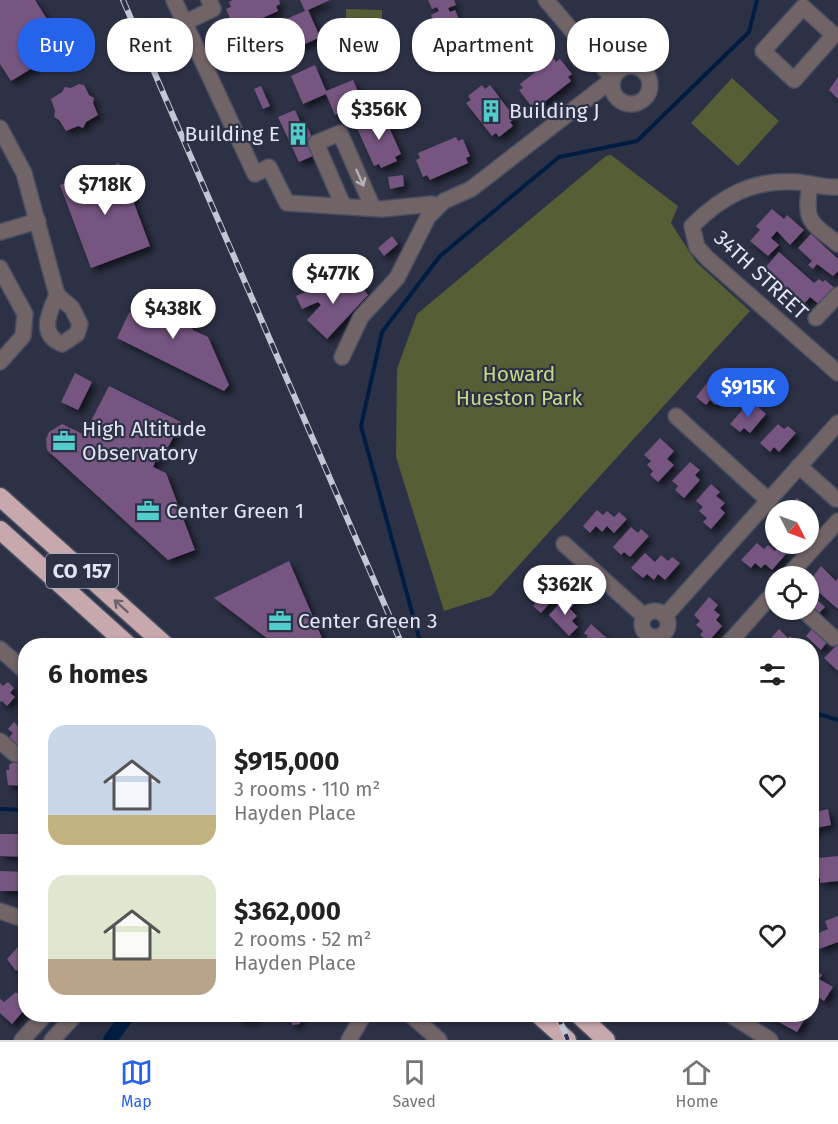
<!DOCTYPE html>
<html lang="en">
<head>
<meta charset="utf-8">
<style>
	:root { --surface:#fff; --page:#f2f2f2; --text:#222; --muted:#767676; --line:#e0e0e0; --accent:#2563eb }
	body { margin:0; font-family:"Fira Sans",sans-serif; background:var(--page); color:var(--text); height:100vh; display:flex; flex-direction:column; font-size:22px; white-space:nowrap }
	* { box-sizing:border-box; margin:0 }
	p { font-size:20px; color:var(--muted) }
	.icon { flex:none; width:33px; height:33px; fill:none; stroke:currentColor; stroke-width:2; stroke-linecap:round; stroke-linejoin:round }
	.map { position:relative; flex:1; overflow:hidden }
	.side { position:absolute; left:18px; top:638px; width:801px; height:384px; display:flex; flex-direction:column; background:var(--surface); border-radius:24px; box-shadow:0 2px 4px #0004 }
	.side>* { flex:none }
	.hud { position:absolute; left:18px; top:18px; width:802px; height:54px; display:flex; gap:12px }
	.needle { width:39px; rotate:132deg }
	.controls { position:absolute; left:765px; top:500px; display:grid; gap:12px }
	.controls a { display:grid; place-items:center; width:54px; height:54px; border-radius:50%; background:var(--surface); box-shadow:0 2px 4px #0004; font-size:30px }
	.price { position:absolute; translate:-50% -51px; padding:0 14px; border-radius:21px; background:#fff; color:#222; font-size:20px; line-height:39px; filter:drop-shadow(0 2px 3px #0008) }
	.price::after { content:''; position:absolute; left:50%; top:36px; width:18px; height:14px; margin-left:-9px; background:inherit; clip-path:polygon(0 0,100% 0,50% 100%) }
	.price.active { background:var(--accent); color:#fff }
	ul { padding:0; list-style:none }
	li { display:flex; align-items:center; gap:18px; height:150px; padding:0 30px }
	li span { display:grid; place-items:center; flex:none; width:168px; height:120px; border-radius:18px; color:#555 }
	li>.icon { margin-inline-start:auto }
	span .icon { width:72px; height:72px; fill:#fffc; stroke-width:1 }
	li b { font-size:26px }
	h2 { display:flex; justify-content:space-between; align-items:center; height:72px; padding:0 30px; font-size:26px }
	.tag { padding:0 21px; border-radius:24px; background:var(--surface); box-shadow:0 2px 4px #0004; font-size:21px; line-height:54px }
	.tag.active { background:var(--accent); color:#fff }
	.tab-bar { display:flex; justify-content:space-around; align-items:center; height:84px; border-top:2px solid var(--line); background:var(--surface); font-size:16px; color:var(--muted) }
	.tab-bar a { display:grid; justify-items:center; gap:3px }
	.tab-bar .active { color:var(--accent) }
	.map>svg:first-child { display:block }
	.green { fill:#555e35 }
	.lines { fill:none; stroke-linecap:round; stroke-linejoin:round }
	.stream { stroke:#001d41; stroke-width:4 }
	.canal { stroke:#001d41; stroke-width:14 }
	.building { fill:#765481; filter:url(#shadow) }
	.minor-casing { stroke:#4a4e61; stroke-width:18 }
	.highway-casing { stroke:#4a4e61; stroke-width:21 }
	.minor { stroke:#716466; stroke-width:15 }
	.highway { stroke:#c7a8ac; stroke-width:18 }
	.rail-casing { stroke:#c3c6d5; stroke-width:6 }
	.rail { stroke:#2d3145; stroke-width:4; stroke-dasharray:11; stroke-linecap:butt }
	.oneway { stroke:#b5b1bb }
	.oneway2 { stroke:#6b616e }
	.labels { text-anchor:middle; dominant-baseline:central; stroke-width:4.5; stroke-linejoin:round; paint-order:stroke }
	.shield { fill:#2d3145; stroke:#acafbf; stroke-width:1.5 }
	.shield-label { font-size:20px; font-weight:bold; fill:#e3e5f3 }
	.poi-label { font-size:21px; fill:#e3e5f3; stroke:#2d3145; text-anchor:start }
	.street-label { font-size:21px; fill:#e3e5f3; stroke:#2d3145 }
	.park-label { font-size:21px; fill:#c6d985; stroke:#2d3145 }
</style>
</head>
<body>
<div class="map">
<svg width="838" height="1040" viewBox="0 0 838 1040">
	<defs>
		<filter id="shadow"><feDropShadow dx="4.5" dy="4.5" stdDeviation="3" flood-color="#0009"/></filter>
	</defs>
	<rect width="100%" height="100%" fill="#2d3145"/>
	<g class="green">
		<polygon points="346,9 382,10 382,43 345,44"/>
		<polygon points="732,78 779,121 738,166 691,123"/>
		<polygon points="611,155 678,206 671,223 696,262 750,311 491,596 444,611 396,457 397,369 417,314 606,156"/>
	</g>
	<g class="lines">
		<g class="stream">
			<polyline points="421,645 361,426 382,332 440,256 559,157 637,141 749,32 757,0"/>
			<polyline points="812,712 838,720"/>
			<polyline points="0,809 26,810"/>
		</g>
		<polyline class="canal" points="110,1040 129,1014"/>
	</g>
	<g class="building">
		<polygon points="0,0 35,0 65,48 11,81 0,64"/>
		<polygon points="233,0 279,0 280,4 276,6 278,11 240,28 238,23 233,25 226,9 231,7 229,2"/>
		<polygon points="300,0 330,0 308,10 320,37 297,48 284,20 305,11"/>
		<polygon points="428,0 454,0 456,5 448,8 450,12 455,10 472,48 467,50 470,56 453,64 450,58 445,60 428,22 433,20 431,15 439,11 437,7 432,9"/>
		<polygon points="553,58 556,62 560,59 572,74 568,77 571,81 538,107 535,103 531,106 519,90 523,88 520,84"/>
		<polygon points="315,65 326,91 353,80 363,103 335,115 326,94 303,104 291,76"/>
		<polygon points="838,77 838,99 829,90"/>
		<polygon points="79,84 84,85 89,95 94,98 93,103 98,115 86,122 83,128 78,126 66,131 59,120 54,117 55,111 51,99 62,92 65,87 71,88"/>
		<polygon points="482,85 485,89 490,85 515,118 510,122 513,126 499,137 496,133 492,136 466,103 471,100 468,96"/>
		<polygon points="261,86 270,106 263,109 254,89"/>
		<polygon points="295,110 304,130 308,128 312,138 308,140 315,155 299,162 278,117"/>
		<polygon points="376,114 378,119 384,116 401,154 395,157 397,161 381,168 379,164 374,166 357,128 362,126 360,121"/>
		<polygon points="456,137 458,141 463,139 470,156 466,158 468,163 430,180 427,175 423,177 416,160 420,158 418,153"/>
		<polygon points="119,163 150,246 91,268 60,185"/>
		<polygon points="403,175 404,186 390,189 388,177"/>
		<polygon points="772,209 784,219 787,215 804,230 790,245 777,231 771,238 779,245 768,256 750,241 760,230 756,226"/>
		<polygon points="811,234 838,259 838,271 833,276 817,264 813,269 808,265 812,261 798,248"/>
		<polygon points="392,236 398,244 384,256 378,248"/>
		<polygon points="779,252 814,283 819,279 823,282 825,280 836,289 821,306 810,297 804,304 764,269"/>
		<polygon points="348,276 356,284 358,282 368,295 327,339 307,320 321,305 318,302 302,309 296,296 324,284 333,293"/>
		<polygon points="177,292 193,330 208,337 229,385 224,391 117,338 129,313"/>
		<polygon points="75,373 92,382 78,410 61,402"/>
		<polygon points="712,377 720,384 723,380 731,387 715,405 710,400 706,405 696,397"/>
		<polygon points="109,386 181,422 163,457 157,457 153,467 166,473 195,550 168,560 47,450 46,439 49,432 62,424 87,436 95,422 91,421"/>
		<polygon points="747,405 753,410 757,406 766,414 750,433 744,428 740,432 730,424"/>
		<polygon points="778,424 784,429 788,426 796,433 779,452 774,447 770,452 760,443"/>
		<polygon points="660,438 674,451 667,459 674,465 658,482 650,475 653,471 647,465 651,461 644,455"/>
		<polygon points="690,462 700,470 695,475 700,480 684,498 675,490 678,486 672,481"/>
		<polygon points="711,484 720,492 716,496 725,503 720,508 725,513 711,529 703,522 707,518 699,511 703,507 696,501"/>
		<polygon points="797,498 807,506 803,510 787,510"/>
		<polygon points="597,510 603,515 607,511 614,517 619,512 627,519 614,533 607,526 602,532 596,526 590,533 583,526"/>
		<polygon points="631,527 638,533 641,529 649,536 630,557 624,552 621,555 613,547"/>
		<polygon points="757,543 764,549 768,545 775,551 779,547 786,554 772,570 765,564 761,568 755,563 751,568 741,560"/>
		<polygon points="645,553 655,562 661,555 668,561 672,557 680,563 665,580 658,574 654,580 647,574 643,578 631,568"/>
		<polygon points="289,561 325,645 276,645 214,598"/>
		<polygon points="821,566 836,581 838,578 838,609 808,583"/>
		<polygon points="543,568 551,575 547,579 555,586 551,591 556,596 541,613 533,606 537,601 531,595 535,591 528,585"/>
		<polygon points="567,596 575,603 570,609 577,616 572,621 578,627 569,636 549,615"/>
		<polygon points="709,597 718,605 714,610 720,615 716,620 722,626 708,642 700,635 703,631 696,625 700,621 694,615"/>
		<polygon points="817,600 825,607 818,614 810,607"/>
		<polygon points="591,624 610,641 607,645 582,643 588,636 584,633"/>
		<polygon points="779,629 788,638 790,636 802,645 768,645 766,644"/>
		<polygon points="812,629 827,642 821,650 806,636"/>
		<polygon points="838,644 838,671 824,658"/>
		<polygon points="8,682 14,688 10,693 15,697 7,706 2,701 0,702 0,683 3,686"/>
		<polygon points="26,709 26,738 18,746 8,739 13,733 8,729 14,722 19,727 22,723 17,718"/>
		<polygon points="12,763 23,763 26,766 26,786 8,785 6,770 9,770 9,765"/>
		<polygon points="828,809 831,825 816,828 817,833 812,834 812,813"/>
		<polygon points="0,834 26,834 26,857 0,856"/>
		<polygon points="838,856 838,881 820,883 820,878 812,878 812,863 819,862 819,858"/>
		<polygon points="0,871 26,872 26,891 0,891"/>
		<polygon points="838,916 838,942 819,949 814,935 828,929 825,921"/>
		<polygon points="26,938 26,965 16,971 7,959"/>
		<polygon points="812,968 822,975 819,979 833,987 824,1001 812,993"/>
		<polygon points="16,992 26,1001 26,1008 12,1024 0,1013 0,999 4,1002"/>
		<polygon points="237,1014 256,1014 256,1021 237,1019"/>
		<polygon points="282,1014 299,1014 300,1024 292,1025 291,1017 282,1018"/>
		<polygon points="764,1014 801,1014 806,1017 797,1032"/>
	</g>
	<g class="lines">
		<g class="minor-casing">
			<g id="minor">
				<polyline points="174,0 255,174 269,167 287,203 382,209 432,204 437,207"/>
				<polyline points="184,23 213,9 209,0"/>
				<polyline points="834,35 794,80 763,51 803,7 834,35 838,35"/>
				<circle cx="631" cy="85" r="19"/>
				<polyline points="0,128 24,173 57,295"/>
				<path d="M810,184C804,222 810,222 838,244"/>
				<path d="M838,187C823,188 811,183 796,182C753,179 722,196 692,226L697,247L707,258L838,373"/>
				<polyline points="343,205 316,143 340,133 373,208"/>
				<polyline points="0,232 38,221"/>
				<polyline points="0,268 25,314 23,336 0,362"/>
				<path d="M57,295L72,308L80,324L77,334L62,344C38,334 49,313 57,295Z"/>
				<polyline points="816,318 838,295"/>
				<polyline points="342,357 361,317 397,278 428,217 444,201 471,189 613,79 546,0"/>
				<polyline points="676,416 768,500"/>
				<polyline points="799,466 836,499"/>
				<polyline points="564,544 644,616"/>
				<polyline points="788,576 838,521"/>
				<polyline points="802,609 834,638"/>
				<circle cx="655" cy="624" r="13"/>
				<polyline points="665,616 838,423"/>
				<polyline points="727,645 776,590"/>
				<polyline points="0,649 26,672"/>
				<polyline points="0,741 15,754 26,755"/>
				<polyline points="0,911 26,920"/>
				<polyline points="410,1014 439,1040"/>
				<polyline points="729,1014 770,1040"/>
				<polyline points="22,1040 46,1014"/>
				<polyline points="52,1040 76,1014"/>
				<polyline points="349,1040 364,1014"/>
			</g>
		</g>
		<g class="highway-casing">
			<g id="highway">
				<polyline points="0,497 165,645"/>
				<polyline points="0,530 128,645"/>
				<polyline points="538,1014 567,1040"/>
				<polyline points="578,1014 606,1040"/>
			</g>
		</g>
		<use href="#minor" class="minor"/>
		<use href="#highway" class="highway"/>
		<g class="rail-casing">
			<g id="rail">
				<polyline points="123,0 402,645"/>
				<polyline points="557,1014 568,1040"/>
			</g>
		</g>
		<use href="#rail" class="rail"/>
	</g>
	<defs><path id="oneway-shaft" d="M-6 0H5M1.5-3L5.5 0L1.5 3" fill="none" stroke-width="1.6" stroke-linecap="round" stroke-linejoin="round" transform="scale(1.5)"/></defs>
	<use class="oneway" href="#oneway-shaft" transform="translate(360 178) rotate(66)"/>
	<use class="oneway2" href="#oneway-shaft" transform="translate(121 606) rotate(-138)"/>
	<defs>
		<g id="building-bare" transform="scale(1.8)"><path d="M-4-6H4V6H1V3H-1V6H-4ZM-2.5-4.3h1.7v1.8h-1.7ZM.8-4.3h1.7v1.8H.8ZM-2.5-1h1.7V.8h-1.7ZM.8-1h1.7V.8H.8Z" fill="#52cdcc" stroke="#2d3145" stroke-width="2.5" paint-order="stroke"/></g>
		<g id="office-bare" transform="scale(1.8)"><path d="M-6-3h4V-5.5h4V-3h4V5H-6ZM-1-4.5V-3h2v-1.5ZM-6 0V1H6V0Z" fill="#52cdcc" stroke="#2d3145" stroke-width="2.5" paint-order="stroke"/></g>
	</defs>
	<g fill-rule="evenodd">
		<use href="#building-bare" x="491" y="111"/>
		<use href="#building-bare" x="298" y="134"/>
		<use href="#office-bare" x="64" y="441"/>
		<use href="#office-bare" x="148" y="511"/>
		<use href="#office-bare" x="280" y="621"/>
	</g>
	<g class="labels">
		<rect class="shield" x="46" y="554" width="72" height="34" rx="4.5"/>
		<g class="shield-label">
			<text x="82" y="571">CO 157</text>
		</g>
		<g class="poi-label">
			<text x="509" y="111">Building J</text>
			<text x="280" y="134" text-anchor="end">Building E</text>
			<text x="82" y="429">High Altitude<tspan x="82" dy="24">Observatory</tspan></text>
			<text x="166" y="511">Center Green 1</text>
			<text x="298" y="621">Center Green 3</text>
		</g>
		<g class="street-label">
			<text transform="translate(761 275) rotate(43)">34TH STREET</text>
		</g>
		<g class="park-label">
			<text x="519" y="374">Howard<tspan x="519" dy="24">Hueston Park</tspan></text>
		</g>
	</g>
</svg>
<div class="controls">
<a><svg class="needle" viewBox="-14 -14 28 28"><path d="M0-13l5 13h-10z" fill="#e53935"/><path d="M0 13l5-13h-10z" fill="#767676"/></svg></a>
<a><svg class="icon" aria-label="locate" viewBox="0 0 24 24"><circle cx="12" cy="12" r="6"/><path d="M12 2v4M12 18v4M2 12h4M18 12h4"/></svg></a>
</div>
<b class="price" style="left:379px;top:141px">$356K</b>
<b class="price" style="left:105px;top:216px">$718K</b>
<b class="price" style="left:333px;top:305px">$477K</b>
<b class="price" style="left:173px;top:340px">$438K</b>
<b class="price active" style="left:748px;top:419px">$915K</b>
<b class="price" style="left:565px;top:616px">$362K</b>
<div class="hud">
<a class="tag active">Buy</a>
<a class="tag">Rent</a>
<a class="tag">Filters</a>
<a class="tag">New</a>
<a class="tag">Apartment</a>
<a class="tag">House</a>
</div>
<section class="side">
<h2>6 homes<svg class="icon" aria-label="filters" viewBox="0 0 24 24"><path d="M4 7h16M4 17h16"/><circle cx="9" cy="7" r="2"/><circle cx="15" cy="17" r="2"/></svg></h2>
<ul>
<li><span style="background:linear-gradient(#c9d6e8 75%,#c2b280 0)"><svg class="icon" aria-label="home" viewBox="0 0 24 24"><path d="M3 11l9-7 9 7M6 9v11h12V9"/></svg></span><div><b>$915,000</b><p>3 rooms · 110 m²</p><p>Hayden Place</p></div><svg class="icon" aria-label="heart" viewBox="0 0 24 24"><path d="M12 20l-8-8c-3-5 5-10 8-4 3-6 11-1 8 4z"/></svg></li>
<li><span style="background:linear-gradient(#dfe7d0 70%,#b9a48a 0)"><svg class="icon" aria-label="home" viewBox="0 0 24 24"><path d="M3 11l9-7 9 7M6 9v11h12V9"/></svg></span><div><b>$362,000</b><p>2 rooms · 52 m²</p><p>Hayden Place</p></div><svg class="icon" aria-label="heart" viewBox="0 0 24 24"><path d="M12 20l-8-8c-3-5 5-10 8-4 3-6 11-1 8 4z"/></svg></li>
</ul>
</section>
</div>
<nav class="tab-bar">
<a class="active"><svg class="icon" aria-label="map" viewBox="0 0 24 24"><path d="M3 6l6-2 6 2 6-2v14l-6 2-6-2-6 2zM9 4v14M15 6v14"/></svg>Map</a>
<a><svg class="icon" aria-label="saved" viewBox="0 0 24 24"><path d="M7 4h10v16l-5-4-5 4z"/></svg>Saved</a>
<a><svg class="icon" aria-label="home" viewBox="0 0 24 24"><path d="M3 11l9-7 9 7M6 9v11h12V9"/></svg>Home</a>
</nav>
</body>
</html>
